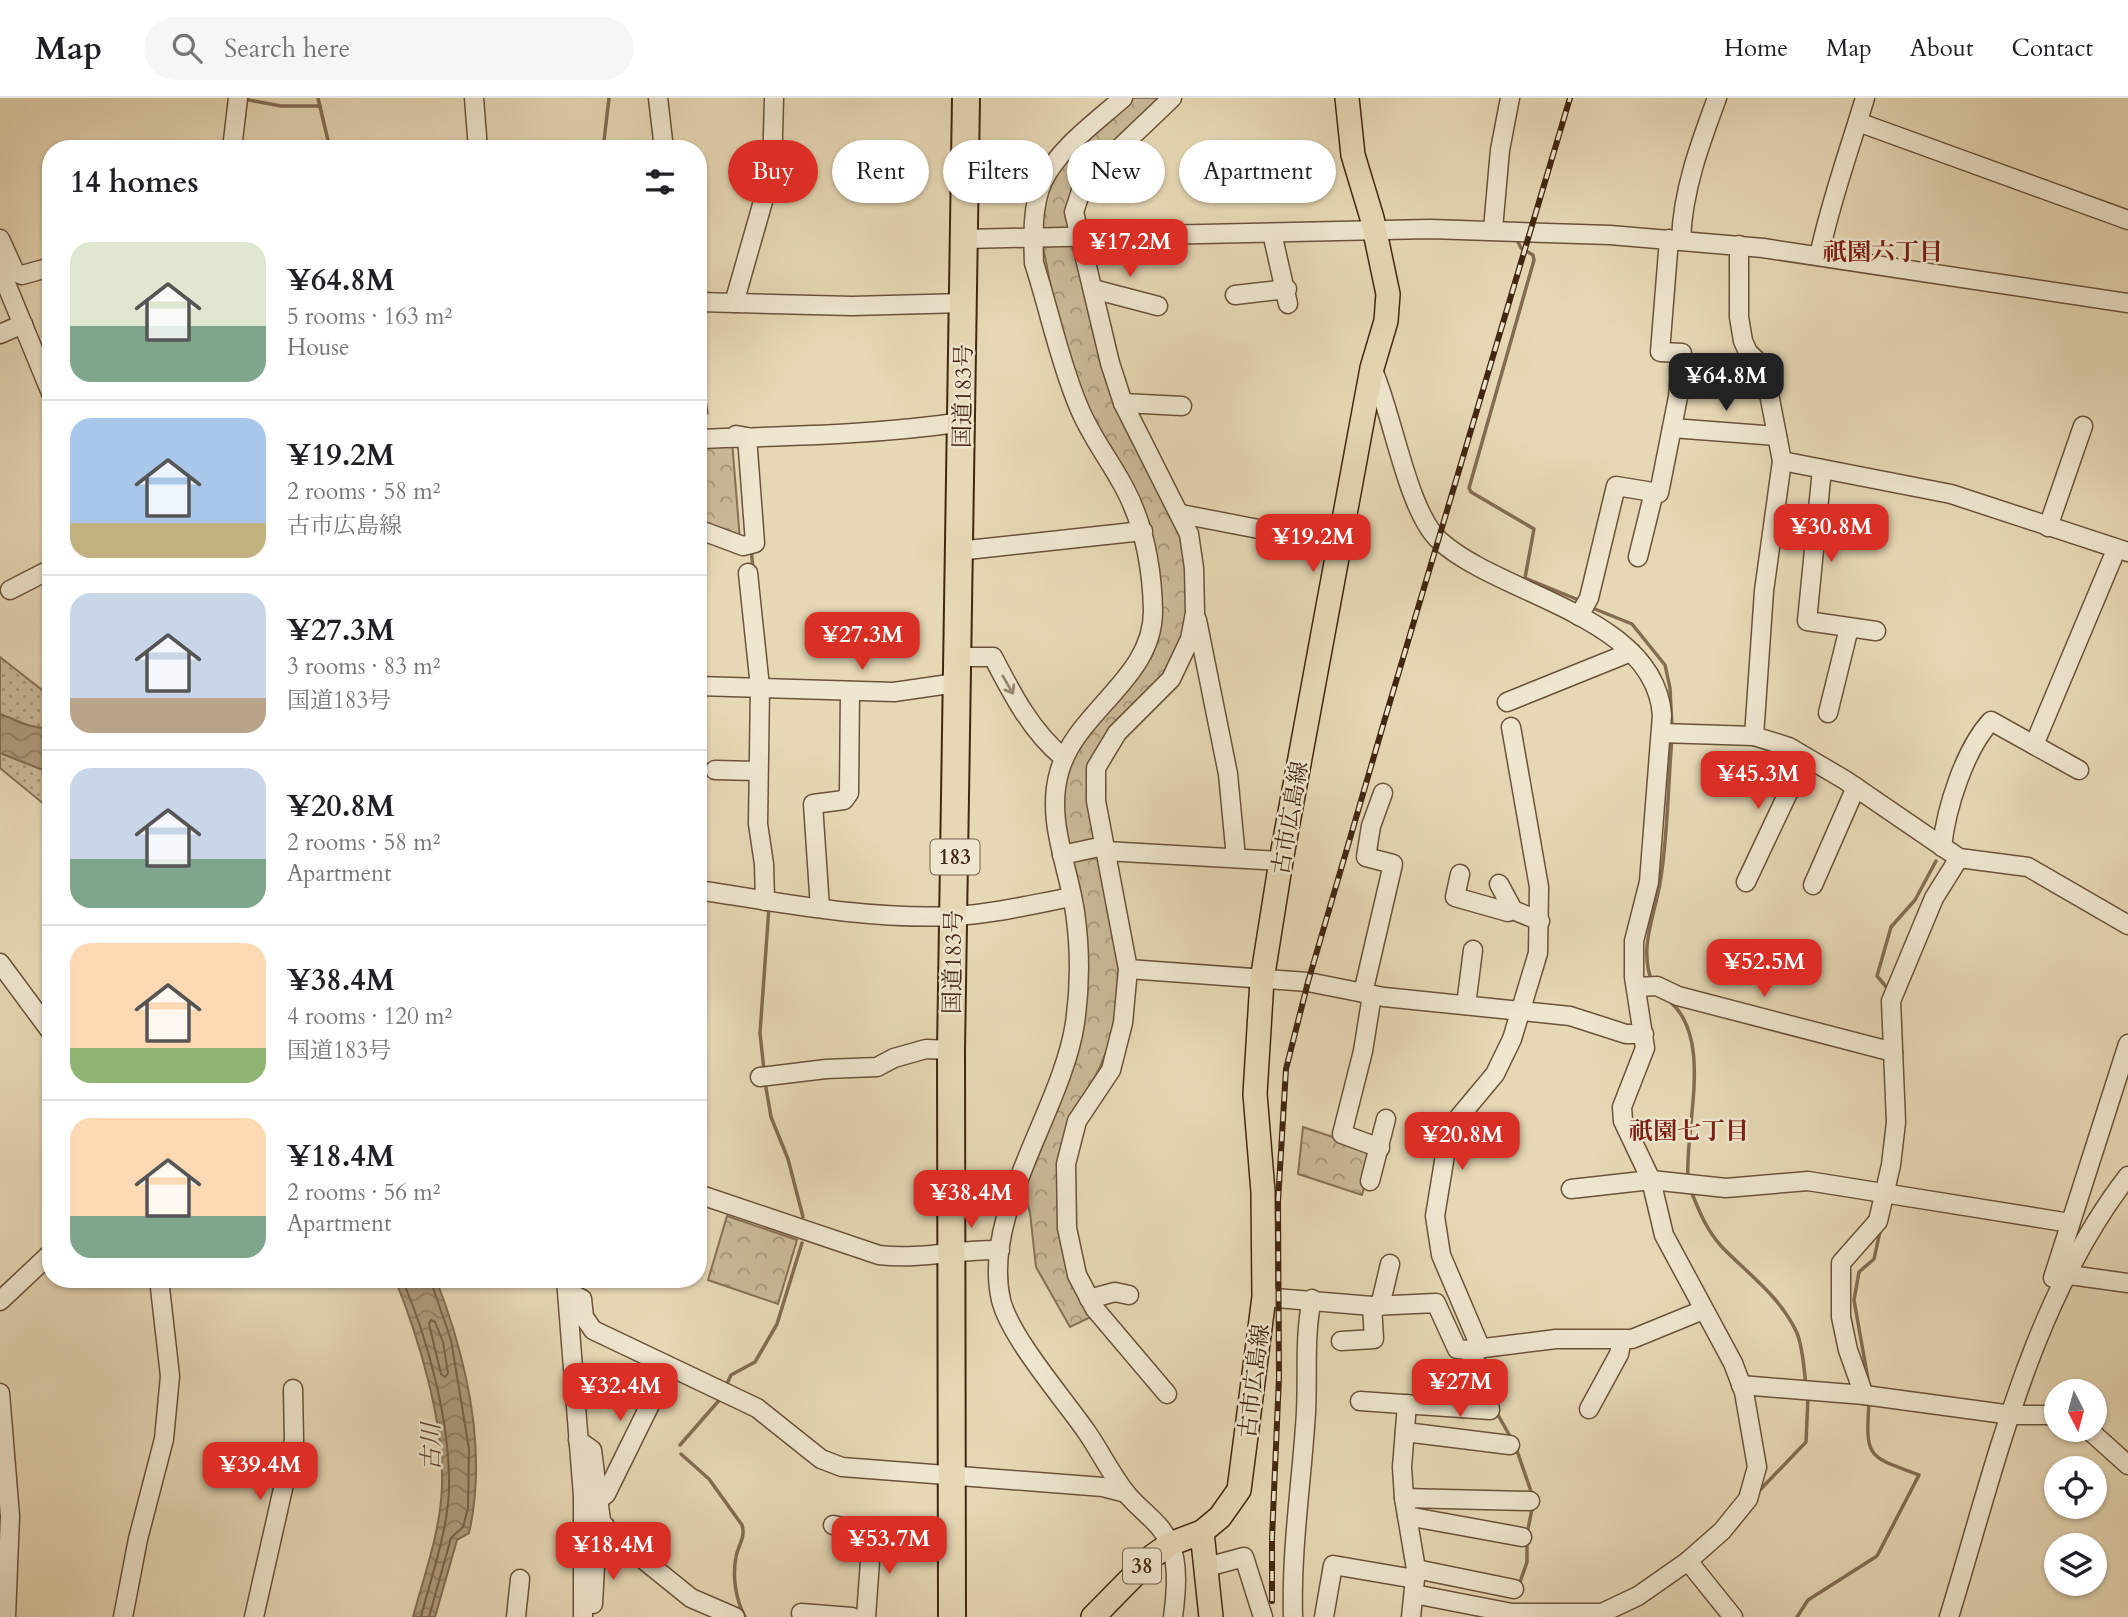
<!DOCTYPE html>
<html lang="en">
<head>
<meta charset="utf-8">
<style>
	:root { --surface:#fff; --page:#f6f6f6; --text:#202124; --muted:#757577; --line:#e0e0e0; --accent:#d93025 }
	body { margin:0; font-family:Cardo,"Noto Serif JP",serif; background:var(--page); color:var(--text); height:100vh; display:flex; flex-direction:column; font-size:26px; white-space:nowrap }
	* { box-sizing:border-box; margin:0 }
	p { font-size:23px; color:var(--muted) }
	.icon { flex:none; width:38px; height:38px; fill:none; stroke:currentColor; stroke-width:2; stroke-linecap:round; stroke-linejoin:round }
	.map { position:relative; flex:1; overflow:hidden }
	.sheet { position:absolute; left:42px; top:42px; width:665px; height:1148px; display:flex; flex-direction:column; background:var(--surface); border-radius:28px; box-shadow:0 2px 5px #0004 }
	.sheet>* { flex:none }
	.banner { position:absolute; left:728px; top:42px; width:665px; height:63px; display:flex; gap:14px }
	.needle { width:46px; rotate:174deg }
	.tools { position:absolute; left:2044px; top:1281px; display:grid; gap:14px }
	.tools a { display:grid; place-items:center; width:63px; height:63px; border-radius:50%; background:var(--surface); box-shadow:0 2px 5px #0004; font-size:35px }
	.price { position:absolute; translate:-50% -60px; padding:0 16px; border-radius:14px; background:var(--accent); color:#fff; font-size:23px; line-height:46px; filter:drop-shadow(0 2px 4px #0008) }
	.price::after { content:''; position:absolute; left:50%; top:42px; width:21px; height:16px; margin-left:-10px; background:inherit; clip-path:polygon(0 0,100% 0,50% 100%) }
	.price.current { background:#222; color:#fff }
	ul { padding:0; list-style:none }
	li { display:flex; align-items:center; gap:21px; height:175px; padding:0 28px }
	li+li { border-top:2px solid var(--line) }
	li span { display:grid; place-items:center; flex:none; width:196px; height:140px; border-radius:21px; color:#555 }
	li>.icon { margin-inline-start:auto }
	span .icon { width:84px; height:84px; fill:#fffc; stroke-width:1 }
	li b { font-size:30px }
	h2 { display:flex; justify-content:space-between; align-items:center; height:84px; padding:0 28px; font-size:30px }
	.tag { padding:0 24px; border-radius:32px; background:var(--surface); box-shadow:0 2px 5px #0004; font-size:24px; line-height:63px }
	.tag.current { background:var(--accent); color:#fff }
	header { display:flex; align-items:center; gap:42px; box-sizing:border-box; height:98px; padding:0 35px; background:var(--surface); border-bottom:2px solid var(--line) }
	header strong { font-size:33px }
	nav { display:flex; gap:38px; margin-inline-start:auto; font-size:24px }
	.search { width:490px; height:63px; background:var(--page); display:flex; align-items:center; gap:18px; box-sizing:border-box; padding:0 24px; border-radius:38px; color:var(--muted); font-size:26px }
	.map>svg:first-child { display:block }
	.grass { fill:url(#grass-dots); stroke:#867055; stroke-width:2 }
	.park { fill:url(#park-crowns); stroke:#867055; stroke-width:2 }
	.water { fill:url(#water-waves); stroke:#836c52; stroke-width:2 }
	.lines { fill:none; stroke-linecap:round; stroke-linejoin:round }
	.shore { stroke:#786047; stroke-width:2 }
	.stream { stroke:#836c52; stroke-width:3.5 }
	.minor-casing { stroke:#6b523a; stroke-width:21 }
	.major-casing { stroke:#422611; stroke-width:26 }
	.highway-casing { stroke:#422611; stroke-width:30 }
	.minor { stroke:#efe6cf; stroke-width:18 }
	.major { stroke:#e7d8b5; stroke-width:23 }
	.highway { stroke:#e7d8b5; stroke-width:26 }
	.rail-casing { stroke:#422611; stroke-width:6 }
	.rail { stroke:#efe6cf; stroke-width:3.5; stroke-dasharray:10; stroke-linecap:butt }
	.oneway { stroke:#988670 }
	.labels { text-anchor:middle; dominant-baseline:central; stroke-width:5; stroke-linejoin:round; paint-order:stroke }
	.shield { fill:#efe6cf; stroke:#76604a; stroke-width:2 }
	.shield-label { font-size:21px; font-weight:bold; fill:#422611 }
	.street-label { font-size:23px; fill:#422611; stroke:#efe6cf }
	.neighbourhood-label { font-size:24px; font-weight:bold; fill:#7a1f14; stroke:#efe6cf }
	.water-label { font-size:24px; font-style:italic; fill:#634931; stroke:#efe6cf }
</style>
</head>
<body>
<header>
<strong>Map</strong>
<div class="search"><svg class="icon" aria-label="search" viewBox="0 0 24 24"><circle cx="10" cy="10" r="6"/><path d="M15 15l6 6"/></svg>Search here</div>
<nav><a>Home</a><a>Map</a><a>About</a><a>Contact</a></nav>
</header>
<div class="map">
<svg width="2128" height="1519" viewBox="0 0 2128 1519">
	<defs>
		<pattern id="grass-dots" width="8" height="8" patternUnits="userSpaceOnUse" patternTransform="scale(1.75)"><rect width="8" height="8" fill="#cbba99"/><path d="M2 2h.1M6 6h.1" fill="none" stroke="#a6977b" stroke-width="1.8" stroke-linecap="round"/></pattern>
		<pattern id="park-crowns" width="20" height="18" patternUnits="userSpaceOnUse" patternTransform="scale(1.75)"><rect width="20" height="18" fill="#cbba99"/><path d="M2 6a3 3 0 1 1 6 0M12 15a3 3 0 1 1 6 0" fill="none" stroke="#a6977b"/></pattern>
		<pattern id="water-waves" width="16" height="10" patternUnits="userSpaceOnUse" patternTransform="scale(1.75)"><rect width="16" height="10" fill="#af9b7d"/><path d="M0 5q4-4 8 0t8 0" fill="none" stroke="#907e65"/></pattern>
	</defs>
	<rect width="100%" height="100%" fill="#e7d8b5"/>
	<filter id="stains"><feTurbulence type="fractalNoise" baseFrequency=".00286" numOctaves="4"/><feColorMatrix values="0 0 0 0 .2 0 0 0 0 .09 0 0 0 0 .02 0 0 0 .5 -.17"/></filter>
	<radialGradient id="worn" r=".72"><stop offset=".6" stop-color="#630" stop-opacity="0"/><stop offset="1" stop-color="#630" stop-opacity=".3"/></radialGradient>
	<g class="grass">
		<polygon points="0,559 51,599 51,632 27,627 0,616"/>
		<polygon points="0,655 51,675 51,712 0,670"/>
	</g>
	<g class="park">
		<polygon points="1130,0 1161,0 1079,82 1074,130 1038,132 1048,83"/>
		<polygon points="1077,144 1108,280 1129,338 1177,418 1187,455 1189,517 1175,563 1091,662 1098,744 1066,750 1057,706 1063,675 1106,610 1152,558 1160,518 1155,451 1081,297 1053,200 1043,148"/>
		<polygon points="732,343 740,442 698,424 698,358 702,345"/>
		<polygon points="1102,758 1122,876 1117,927 1100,969 1070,1026 1060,1070 1095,1217 1070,1229 1036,1169 1030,1115 1023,1089 1051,1022 1083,829 1073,762"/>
		<polygon points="1303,1029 1375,1053 1362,1097 1298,1076"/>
		<polygon points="727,1118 797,1142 778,1206 708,1182"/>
	</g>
	<g class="water">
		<polygon points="0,616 27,627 51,632 51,675 0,655"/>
		<path d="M395,1181H436C466,1259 488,1351 469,1435L457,1442L435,1519H413C424,1478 441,1431 442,1388C444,1324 419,1240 395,1181Z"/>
	</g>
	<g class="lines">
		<g class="shore">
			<path d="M402,1181C428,1240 450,1325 449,1388C449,1429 431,1479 421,1519"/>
			<polygon points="431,1222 435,1224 443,1244 448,1275 445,1279 441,1276 429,1226"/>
			<polyline points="429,1519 451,1440 463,1429 468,1410 469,1351 451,1242 430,1181"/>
		</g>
		<g class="stream">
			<polyline points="318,0 330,51"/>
			<polyline points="243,1 281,8 320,8"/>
			<polyline points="603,51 609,0"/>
			<polyline points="1517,142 1521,150 1533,157 1534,162 1469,390 1471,394 1534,431 1525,480 1581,503"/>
			<polyline points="698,261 707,315"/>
			<polyline points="751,450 753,471"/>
			<polyline points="1590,509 1632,526 1665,567 1670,590 1672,629"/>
			<path d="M1652,884C1638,848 1656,816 1661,779C1668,733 1668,686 1672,640"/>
			<polyline points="1888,891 1877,878 1891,829 1915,802 1936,763"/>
			<path d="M1668,902C1715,939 1684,1030 1688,1082"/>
			<polyline points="764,972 760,935 769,809"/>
			<polyline points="765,984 771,1019 788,1061 803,1119"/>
			<path d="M1691,1093C1699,1113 1707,1133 1722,1149C1749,1177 1780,1198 1797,1235C1803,1250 1804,1271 1806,1288"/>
			<polyline points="1869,1287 1854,1202 1859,1174 1874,1161 1881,1129"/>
			<polyline points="726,1288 731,1277 755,1264 777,1226 802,1145"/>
			<polyline points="1498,1317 1511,1340"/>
			<polyline points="680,1347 722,1299"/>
			<polyline points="1515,1347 1533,1399"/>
			<path d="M681,1356L709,1381L742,1427C746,1439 738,1447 736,1459C732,1479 736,1502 745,1519"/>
			<polyline points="1758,1394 1806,1344 1808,1299"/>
			<polyline points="1527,1436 1533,1406"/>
			<polyline points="1519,1487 1527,1464 1527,1444"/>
			<path d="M1797,1519L1808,1502L1877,1458L1919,1377C1869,1358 1865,1362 1869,1305"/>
		</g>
		<g class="minor-casing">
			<g id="minor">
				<polyline points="474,0 478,51"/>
				<polyline points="658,0 664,51"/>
				<path d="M1123,0C1096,24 1059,50 1043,83C1032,107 1033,139 1034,165C1049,211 1059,262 1078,307C1090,338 1110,362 1125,391C1145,429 1152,470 1153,512C1154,581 1075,613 1059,675C1046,722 1068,767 1075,814C1080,849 1080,890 1075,925C1062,1012 981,1115 1001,1202C1010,1239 1063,1300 1086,1333C1100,1353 1111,1376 1126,1395C1140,1413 1161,1424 1170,1446C1179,1467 1176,1496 1173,1519"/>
				<polyline points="1858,24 2128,122"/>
				<polyline points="232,51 238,0"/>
				<polyline points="1493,131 1500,52 1510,0"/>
				<polyline points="1272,135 1288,206"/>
				<polyline points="0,141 15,174 22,177 51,169"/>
				<polyline points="965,141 1430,131 1610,137 1763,150 2128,205"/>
				<path d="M1681,141C1683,91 1700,46 1717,0"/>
				<polyline points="1739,147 1739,219 1743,243 1748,254 1764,270 1782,363 1764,493 1754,638"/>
				<path d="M1819,158C1830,105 1849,53 1865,0"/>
				<polyline points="0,171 51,295"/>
				<polyline points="1093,191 1158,208"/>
				<polyline points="1235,197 1287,191"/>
				<polyline points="698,204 852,208 964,205"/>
				<polyline points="734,205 772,72 774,0"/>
				<polyline points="0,236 23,226"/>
				<path d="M1372,270C1392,312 1407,414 1440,443C1501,498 1655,518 1662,617L1649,784L1634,843V879L1645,950L1622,1009L1623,1023L1651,1082L1664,1137L1733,1265L1744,1294L1757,1369L1748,1401L1722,1433L1688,1463L1638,1498L1602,1515H1512L1414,1496"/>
				<polyline points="1123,305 1182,308"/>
				<polyline points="1672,330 1777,338"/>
				<path d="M698,341C787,338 875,337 963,324"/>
				<polyline points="1782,363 1951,396 2128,454"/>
				<polyline points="1822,371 1807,523 1876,533"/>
				<polyline points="1181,416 1341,447"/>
				<polyline points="2048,429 2083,328"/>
				<polyline points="700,432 743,448 755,445 747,339 736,337"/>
				<polyline points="958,453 1143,433"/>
				<polyline points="1638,459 1654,394"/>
				<polyline points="748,475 760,589 758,726 764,766 765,803"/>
				<polyline points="10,492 51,471"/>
				<polyline points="1579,518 1589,500 1616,388 1659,395 1678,299 1682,255 1660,254 1669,141"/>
				<polyline points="1197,522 1228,676 1236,760"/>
				<path d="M956,559H993C1011,594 1032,635 1064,660"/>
				<polyline points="698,588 894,594 956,585"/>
				<polyline points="1507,604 1631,554"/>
				<polyline points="1828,615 1849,530"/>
				<polyline points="1661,635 1754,638 1789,649 1845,682 1959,760 2028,769 2128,827"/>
				<polyline points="2034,647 2116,452"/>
				<polyline points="715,672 757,673"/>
				<path d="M1942,749C1946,710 1965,651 1991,623L2079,672"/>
				<polyline points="1062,757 1099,749 1105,753 1281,763"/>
				<polyline points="1460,776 1455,799 1508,814 1513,812 1540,823"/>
				<polyline points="1746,784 1805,659"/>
				<polyline points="1499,786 1513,812"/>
				<polyline points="1813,787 1856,689"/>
				<path d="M698,792C783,805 869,822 955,818C994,816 1033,806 1072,799"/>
				<polyline points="820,810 813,706 844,702 849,695 850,593"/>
				<polyline points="0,865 51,934"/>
				<polyline points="1128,871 1308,884 1384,899 1570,918 1626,936 1644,936"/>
				<polyline points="1636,889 1657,888 1678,898 1893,954"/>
				<polyline points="1363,895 1393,766 1366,759 1371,728 1383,695"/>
				<polyline points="1372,897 1363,953 1342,1036 1380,1050"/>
				<polyline points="1466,907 1473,852"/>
				<polyline points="760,979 826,971 877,969 894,960 926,951 951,952"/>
				<polyline points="1370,1083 1386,1021"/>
				<polyline points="1571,1091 1651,1082 1726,1090 1808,1083 2070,1125"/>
				<path d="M698,1096L879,1157C921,1162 959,1151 1000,1152"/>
				<polyline points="2055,1175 2128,1185"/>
				<polyline points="2053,1180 2128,946"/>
				<polyline points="566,1181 583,1398 583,1519"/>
				<polyline points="568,1194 582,1201 584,1219 593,1232 757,1310 821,1361 842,1369 1103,1389 1126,1395"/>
				<polyline points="1264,1199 1372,1208 1436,1205 1457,1251 1468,1252"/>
				<polyline points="1089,1201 1115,1194 1129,1197"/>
				<polyline points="0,1203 51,1155"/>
				<polyline points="1380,1208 1390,1166"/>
				<polyline points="1341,1243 1374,1241 1372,1208"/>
				<polyline points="1481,1251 1441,1157 1435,1118 1448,1039 1455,1024 1495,976 1512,941 1538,855 1539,789 1511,629"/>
				<polyline points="1741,1287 1864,1297 2012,1317 2056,1317"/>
				<polyline points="0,1295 10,1418 6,1519"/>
				<polyline points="1167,1296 1095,1211 1077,1177 1067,1130 1066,1066 1077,1023 1111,972 1123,925 1128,871 1096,703 1096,670 1117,635 1171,581 1190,541 1195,515 1194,470 1189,436 1123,305 1110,265 1074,114 1084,84 1172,0"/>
				<polyline points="1864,1297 1848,1252 1841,1219 1841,1165 1878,1123 1891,1067 1896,1024 1891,903 1934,800 1959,760"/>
				<polyline points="1360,1303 1490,1312 1483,1277 1468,1252 1556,1241 1632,1241 1703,1212"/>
				<polyline points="1407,1306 1402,1369 1404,1400 1416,1471 1411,1519"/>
				<polyline points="1589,1311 1619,1256 1622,1242"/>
				<polyline points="2089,1332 2128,1367"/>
				<polyline points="1405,1334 1510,1347"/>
				<polyline points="578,1342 592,1352 601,1423 608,1433 691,1500 735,1519"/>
				<polyline points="1404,1400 1530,1403"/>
				<polyline points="598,1402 606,1396 668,1270"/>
				<polyline points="1407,1418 1522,1439"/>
				<polyline points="833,1427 872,1435 866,1519"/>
				<polyline points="1688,1463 1733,1519"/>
				<polyline points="1207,1469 1244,1459 1263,1519"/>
				<polyline points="1416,1471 1514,1491"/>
				<polyline points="593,1506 596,1449 605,1428"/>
				<polyline points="801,1515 852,1519"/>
				<polyline points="123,1519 138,1441 164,1341 170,1278 159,1181"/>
				<polyline points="254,1519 294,1342 293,1291"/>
				<polyline points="516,1519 520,1481"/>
				<path d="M1293,1519C1291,1450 1302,1382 1306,1314C1308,1275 1304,1239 1312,1201"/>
				<polyline points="1324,1519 1333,1467 1415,1481"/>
				<path d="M1949,1519C1995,1370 2031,1203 2128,1078"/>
			</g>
		</g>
		<g class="major-casing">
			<g id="major">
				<polyline points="1202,1434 1211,1519"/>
				<polyline points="1093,1519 1153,1458 1170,1446 1202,1434 1220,1419 1239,1392 1264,1199 1263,1094 1255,996 1262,882 1281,763 1372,270 1386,223 1388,196 1372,120 1353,57 1347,0"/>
			</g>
		</g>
		<g class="highway-casing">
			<polyline id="highway" points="952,1519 951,952 966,0"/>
		</g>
		<use href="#minor" class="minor"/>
		<use href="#major" class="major"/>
		<use href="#highway" class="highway"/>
		<g class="rail-casing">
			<polyline id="rail" points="1272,1503 1272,1440 1279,1279 1278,1104 1286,971 1308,884 1384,624 1570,0"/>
		</g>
		<use href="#rail" class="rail"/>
	</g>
	<defs><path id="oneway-shaft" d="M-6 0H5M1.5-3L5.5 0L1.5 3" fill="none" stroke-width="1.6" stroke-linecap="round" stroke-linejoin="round" transform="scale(1.75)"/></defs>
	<use class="oneway" href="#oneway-shaft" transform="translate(1008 587) rotate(60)"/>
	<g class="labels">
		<g class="shield">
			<rect x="930.5" y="741.5" width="49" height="35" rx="5"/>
			<rect x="1123" y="1450.5" width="38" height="35" rx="5"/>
		</g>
		<g class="shield-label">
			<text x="955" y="759">183</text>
			<text x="1142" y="1468">38</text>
		</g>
		<g class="street-label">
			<text transform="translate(963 298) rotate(-89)">国道183号</text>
			<text transform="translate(1290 720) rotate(-80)">古市広島線</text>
			<text transform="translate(953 864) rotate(-89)">国道183号</text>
			<text transform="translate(1254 1283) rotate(-83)">古市広島線</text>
		</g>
		<g class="neighbourhood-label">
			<text x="1883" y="154">祇園六丁目</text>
			<text x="1689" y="1033">祇園七丁目</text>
		</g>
		<g class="water-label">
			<text transform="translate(431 1349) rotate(-90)">古川</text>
		</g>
	</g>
	<rect width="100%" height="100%" filter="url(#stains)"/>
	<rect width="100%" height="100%" fill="url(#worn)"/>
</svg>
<div class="tools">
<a><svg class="needle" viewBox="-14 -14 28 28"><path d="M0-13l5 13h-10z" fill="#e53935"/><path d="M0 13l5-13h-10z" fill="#757577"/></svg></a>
<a><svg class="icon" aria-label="locate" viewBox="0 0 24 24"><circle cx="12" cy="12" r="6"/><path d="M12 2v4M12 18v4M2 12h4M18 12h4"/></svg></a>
<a><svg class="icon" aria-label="layers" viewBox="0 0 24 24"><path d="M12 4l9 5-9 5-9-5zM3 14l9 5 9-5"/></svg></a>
</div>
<b class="price" style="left:1130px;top:181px">¥17.2M</b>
<b class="price current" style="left:1726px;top:315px">¥64.8M</b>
<b class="price" style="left:1831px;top:466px">¥30.8M</b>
<b class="price" style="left:1313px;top:476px">¥19.2M</b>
<b class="price" style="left:862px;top:574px">¥27.3M</b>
<b class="price" style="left:1758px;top:713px">¥45.3M</b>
<b class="price" style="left:1764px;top:901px">¥52.5M</b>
<b class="price" style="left:1462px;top:1074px">¥20.8M</b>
<b class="price" style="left:971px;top:1132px">¥38.4M</b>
<b class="price" style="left:1460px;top:1321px">¥27M</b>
<b class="price" style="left:620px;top:1325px">¥32.4M</b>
<b class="price" style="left:260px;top:1404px">¥39.4M</b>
<b class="price" style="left:889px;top:1478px">¥53.7M</b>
<b class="price" style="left:613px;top:1484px">¥18.4M</b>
<div class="banner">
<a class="tag current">Buy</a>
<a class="tag">Rent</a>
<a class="tag">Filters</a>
<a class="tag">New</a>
<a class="tag">Apartment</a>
</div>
<section class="sheet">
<h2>14 homes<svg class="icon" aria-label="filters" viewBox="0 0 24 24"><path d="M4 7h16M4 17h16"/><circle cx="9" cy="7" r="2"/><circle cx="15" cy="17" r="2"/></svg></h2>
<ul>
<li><span style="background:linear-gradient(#dfe7d0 60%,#7fa58c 0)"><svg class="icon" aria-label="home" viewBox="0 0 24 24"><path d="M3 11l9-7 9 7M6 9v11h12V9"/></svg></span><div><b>¥64.8M</b><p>5 rooms · 163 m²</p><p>House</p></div></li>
<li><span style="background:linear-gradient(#a9c7e8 75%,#c2b280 0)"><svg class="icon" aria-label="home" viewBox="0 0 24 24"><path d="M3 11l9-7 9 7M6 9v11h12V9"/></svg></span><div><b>¥19.2M</b><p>2 rooms · 58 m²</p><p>古市広島線</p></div></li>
<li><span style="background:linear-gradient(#c9d6e8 75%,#b9a48a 0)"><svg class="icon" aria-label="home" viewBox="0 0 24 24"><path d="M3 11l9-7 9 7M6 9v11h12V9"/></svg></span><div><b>¥27.3M</b><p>3 rooms · 83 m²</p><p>国道183号</p></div></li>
<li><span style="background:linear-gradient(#c9d6e8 65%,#7fa58c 0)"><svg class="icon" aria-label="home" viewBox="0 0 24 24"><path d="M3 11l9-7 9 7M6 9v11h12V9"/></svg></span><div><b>¥20.8M</b><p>2 rooms · 58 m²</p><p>Apartment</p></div></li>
<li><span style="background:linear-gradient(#ffd9b3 75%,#8fb573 0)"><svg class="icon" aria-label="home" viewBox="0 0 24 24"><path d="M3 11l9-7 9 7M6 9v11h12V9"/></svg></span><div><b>¥38.4M</b><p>4 rooms · 120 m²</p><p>国道183号</p></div></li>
<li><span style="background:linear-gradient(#ffd9b3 70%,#7fa58c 0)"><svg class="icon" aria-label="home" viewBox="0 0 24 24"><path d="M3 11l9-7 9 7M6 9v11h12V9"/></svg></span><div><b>¥18.4M</b><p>2 rooms · 56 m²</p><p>Apartment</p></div></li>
</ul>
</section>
</div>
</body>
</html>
